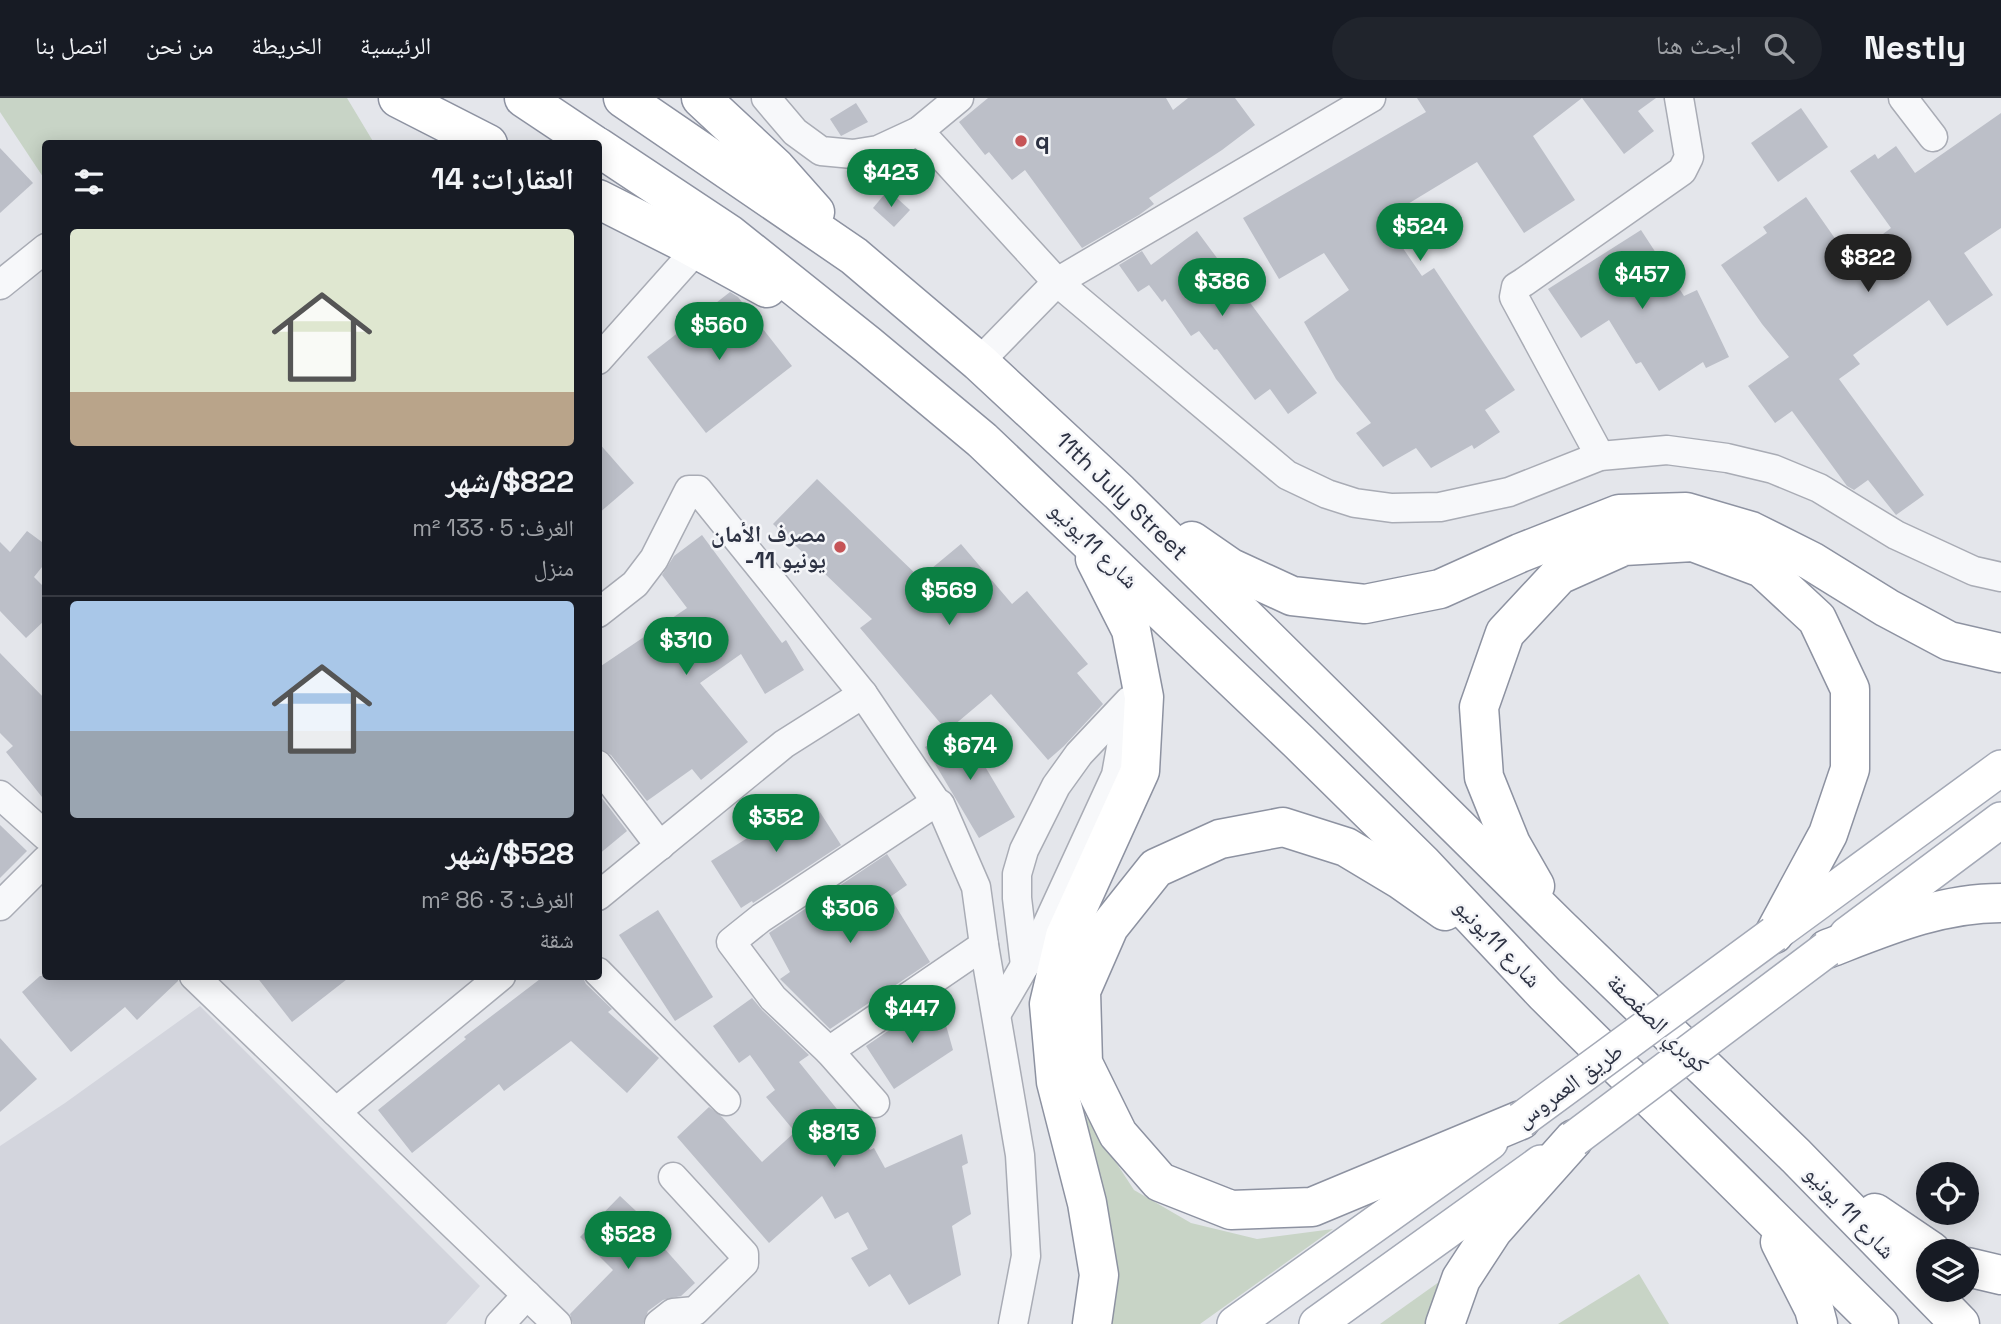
<!DOCTYPE html>
<html lang="ar">
<head>
<meta charset="utf-8">
<style>
	:root { --surface:#171b24; --page:#20242c; --text:#f1f3f6; --muted:#9ea1a6; --line:#363941; --accent:#0b8043 }
	body { margin:0; font-family:"Space Grotesk","Noto Naskh Arabic",sans-serif; background:var(--page); color:var(--text); direction:rtl; height:100vh; display:flex; flex-direction:column; font-size:26px; white-space:nowrap }
	* { box-sizing:border-box; margin:0 }
	p { font-size:23px; color:var(--muted) }
	.icon { flex:none; width:38px; height:38px; fill:none; stroke:currentColor; stroke-width:2; stroke-linecap:round; stroke-linejoin:round }
	.map { position:relative; flex:1; overflow:hidden; direction:ltr }
	.drawer { position:absolute; left:42px; top:42px; width:560px; height:840px; display:flex; flex-direction:column; background:var(--surface); border-radius:7px; box-shadow:0 4px 18px #0003; direction:rtl }
	.drawer>* { flex:none }
	.buttons { position:absolute; left:1916px; top:1064px; display:grid; gap:14px }
	.buttons a { display:grid; place-items:center; width:63px; height:63px; border-radius:50%; background:var(--surface); box-shadow:0 4px 18px #0003; font-size:35px }
	.price { position:absolute; translate:-50% -60px; padding:0 16px; border-radius:24px; background:var(--accent); color:#fff; font-size:23px; line-height:46px; filter:drop-shadow(0 2px 4px #0008) }
	.price::after { content:''; position:absolute; left:50%; top:42px; width:21px; height:16px; margin-left:-10px; background:inherit; clip-path:polygon(0 0,100% 0,50% 100%) }
	.price.selected { background:#222; color:#fff }
	ul { padding:0; list-style:none }
	li { display:grid; align-content:center; gap:14px; height:371px; padding:0 28px }
	li+li { border-top:2px solid var(--line) }
	li span { display:grid; place-items:center; height:217px; border-radius:7px; color:#555 }
	li>.icon { margin-inline-start:auto }
	span .icon { width:126px; height:126px; fill:#fffc; stroke-width:1 }
	li b { font-size:30px }
	h2 { display:flex; justify-content:space-between; align-items:center; height:84px; padding:0 28px; font-size:30px }
	header { display:flex; align-items:center; gap:42px; box-sizing:border-box; height:98px; padding:0 35px; background:var(--surface); border-bottom:2px solid var(--line) }
	header strong { font-size:33px }
	nav { display:flex; gap:38px; margin-inline-start:auto; font-size:24px }
	.search { width:490px; height:63px; background:var(--page); display:flex; align-items:center; gap:18px; box-sizing:border-box; padding:0 24px; border-radius:38px; color:var(--muted); font-size:26px }
	.map>svg:first-child { display:block }
	.built { fill:#d3d5dd }
	.green { fill:#c8d4c6 }
	.building { fill:#bcbfc8 }
	.lines { fill:none; stroke-linecap:round; stroke-linejoin:round }
	.minor-casing { stroke:#a9acb5; stroke-width:31 }
	.major-casing { stroke:#a4a9b6; stroke-width:38 }
	.highway-casing { stroke:#8d92a1; stroke-width:41 }
	.minor { stroke:#f7f8fa; stroke-width:28 }
	.major { stroke:#fff; stroke-width:35 }
	.highway { stroke:#fff; stroke-width:38 }
	.major-bridge-casing { stroke:#a4a9b6; stroke-width:38; stroke-linecap:butt }
	.major-bridge { stroke:#fff; stroke-width:35 }
	.poi-dot { fill:#c65457; stroke:#f4f5f8; stroke-width:2.5 }
	.labels { text-anchor:middle; dominant-baseline:central; stroke-width:5; stroke-linejoin:round; paint-order:stroke }
	.poi-label { font-size:23px; font-weight:bold; fill:#2d3243; stroke:#f4f5f8; text-anchor:start }
	.street-label { font-size:23px; fill:#2d3243; stroke:#f4f5f8 }
</style>
</head>
<body>
<header>
<strong>Nestly</strong>
<div class="search"><svg class="icon" aria-label="search" viewBox="0 0 24 24"><circle cx="10" cy="10" r="6"/><path d="M15 15l6 6"/></svg>ابحث هنا</div>
<nav><a>الرئيسية</a><a>الخريطة</a><a>من نحن</a><a>اتصل بنا</a></nav>
</header>
<div class="map">
<svg width="2001" height="1226" viewBox="0 0 2001 1226">
	<rect width="100%" height="100%" fill="#e4e6eb"/>
	<polygon class="built" points="200,908 480,1188 446,1226 0,1226 0,1048 65,1005"/>
	<g class="green">
		<polygon points="0,0 347,0 374,45 46,46 45,82 0,14"/>
		<polygon points="1074,1000 1134,1092 1191,1125 1257,1141 1333,1131 1200,1226 1107,1226"/>
		<polygon points="1639,1176 1669,1226 1558,1226"/>
		<polygon points="1446,1179 1431,1226 1380,1226"/>
	</g>
	<g class="building">
		<polygon points="988,0 1166,0 1173,12 1188,0 1235,0 1255,27 1222,52 1149,100 1154,106 1139,117 1082,150 1025,72 1012,82 989,54 985,57 959,24"/>
		<polygon points="1417,0 1656,0 1638,13 1654,33 1624,56 1582,0 1533,38 1575,102 1524,135 1477,64 1383,121 1422,178 1434,170 1515,292 1485,312 1500,334 1474,351 1472,347 1431,370 1416,350 1383,369 1356,335 1371,325 1336,281 1304,224 1349,192 1324,155 1279,181 1243,120 1426,14"/>
		<polygon points="856,5 868,24 841,38 830,21"/>
		<polygon points="1801,10 1828,49 1778,84 1751,45"/>
		<polygon points="2001,15 2001,130 1964,155 1993,197 1947,228 1929,202 1853,257 1860,266 1839,281 1924,397 1896,417 1868,382 1854,392 1847,388 1792,313 1775,325 1748,288 1789,259 1762,226 1721,167 1767,135 1763,129 1806,99 1857,172 1891,147 1883,136 1891,130 1850,73 1875,56 1878,61 1896,48 1915,75"/>
		<polygon points="0,50 33,85 0,115"/>
		<polygon points="888,92 910,112 894,129 873,110"/>
		<polygon points="1641,132 1684,198 1697,192 1729,259 1706,270 1703,264 1659,293 1641,264 1636,266 1609,222 1581,240 1548,191"/>
		<polygon points="1197,133 1317,295 1288,316 1270,291 1255,302 1217,251 1214,252 1199,233 1191,238 1165,201 1162,204 1149,187 1138,194 1119,167 1142,153 1151,167"/>
		<polygon points="730,194 738,199 792,268 706,335 647,259"/>
		<polygon points="598,344 634,385 598,416"/>
		<polygon points="817,381 920,480 961,446 1012,506 1027,493 1088,566 1077,575 1103,606 1064,648 1048,662 991,596 947,633 860,530 872,521 773,426"/>
		<polygon points="27,433 46,447 46,464 34,479 46,491 46,521 26,540 0,513 0,444 10,454"/>
		<polygon points="702,437 782,545 786,542 804,572 765,596 741,556 700,585 748,644 701,682 692,671 647,703 611,657 598,651 598,570 687,510 662,477 674,458"/>
		<polygon points="0,555 46,602 46,704 6,654 13,648 0,635"/>
		<polygon points="961,628 1015,719 979,740 925,649"/>
		<polygon points="598,695 627,733 598,757"/>
		<polygon points="811,700 841,747 753,805 752,803 741,810 711,763"/>
		<polygon points="0,727 27,753 0,780"/>
		<polygon points="887,756 907,787 890,799 930,864 830,931 780,881 790,874 769,835"/>
		<polygon points="658,812 713,899 675,923 619,837"/>
		<polygon points="40,878 178,878 178,883 137,922 125,909 71,954 22,894"/>
		<polygon points="256,878 351,878 292,924"/>
		<polygon points="544,878 582,878 586,886 612,911 608,914 659,960 627,995 571,943 504,993 499,986 412,1055 378,1012 466,941 464,939"/>
		<polygon points="938,899 953,952 894,991 866,948"/>
		<polygon points="752,900 762,912 809,957 799,964 870,1052 874,1050 885,1070 962,1036 968,1065 962,1068 971,1116 952,1128 961,1177 909,1207 890,1176 869,1189 851,1160 868,1151 848,1114 835,1121 822,1098 769,1145 677,1039 709,1009 722,1019 762,1064 795,1034 766,999 775,992 750,957 739,965 713,928"/>
		<polygon points="0,940 37,981 0,1014"/>
		<polygon points="620,1098 636,1113 629,1120 651,1142 656,1141 695,1185 681,1198 663,1202 648,1213 643,1226 573,1226 570,1216 613,1172 580,1139"/>
	</g>
	<g class="lines">
		<g class="minor-casing">
			<g id="minor">
				<polyline points="766,0 795,34 821,53 853,56 878,52 919,33 1057,184 1371,0"/>
				<polyline points="1903,0 1933,39"/>
				<polyline points="919,33 959,0"/>
				<polyline points="0,187 46,150"/>
				<polyline points="598,262 697,151"/>
				<polyline points="979,264 1057,184 1287,377 1327,396 1355,405 1392,410 1440,409 1509,394 1600,358 1667,352 1727,360 1773,371 1819,390 1896,437 1974,473 2001,479"/>
				<polyline points="1600,358 1514,199 1516,189 1524,184 1682,73 1689,59 1679,0"/>
				<polyline points="598,515 635,486 654,461 689,392 698,392 863,596 936,704 940,706 976,789 984,847 1020,1057 1026,1158 1013,1226"/>
				<polyline points="598,667 660,748"/>
				<polyline points="0,697 46,738"/>
				<polyline points="598,798 784,646 863,596"/>
				<polyline points="0,808 46,762"/>
				<polyline points="1025,867 1017,800 1017,776 1024,752 1056,688 1079,656 1129,603"/>
				<polyline points="598,874 726,1003"/>
				<polyline points="194,878 557,1226"/>
				<polyline points="997,915 1041,840 1116,677 1129,605"/>
				<polyline points="829,953 773,900 731,844 761,820 936,704"/>
				<polyline points="875,1005 829,953 984,847"/>
				<polyline points="336,1014 501,878"/>
				<polyline points="500,1226 527,1197"/>
				<polyline points="659,1226 673,1215 695,1213 744,1165 744,1156 673,1079"/>
			</g>
		</g>
		<g class="major-casing">
			<g id="major">
				<polyline points="1774,836 2001,670"/>
				<polyline points="1847,837 2001,722"/>
				<polyline points="1235,1226 1490,1044"/>
				<polyline points="1317,1226 1541,1065"/>
			</g>
		</g>
		<g class="highway-casing">
			<g id="highway">
				<polyline points="398,0 488,46"/>
				<polyline points="524,0 593,46"/>
				<polyline points="623,0 854,158 979,264 1119,394 1559,829 1796,1058 1960,1226"/>
				<polyline points="701,0 776,70 815,114"/>
				<polyline points="598,49 729,136 868,247 982,342 1299,644 1422,765 1545,896 1879,1226"/>
				<polyline points="598,101 687,146 767,190"/>
				<polyline points="1192,443 1231,470 1292,498 1365,506 1440,491 1520,455 1619,416 1686,414 1751,433 1811,463 1887,510 1949,543 2001,555"/>
				<polyline points="1535,788 1511,746 1484,679 1479,609 1505,535 1559,477 1624,448 1693,444 1762,470 1817,521 1850,591 1850,671 1828,736 1774,836"/>
				<polyline points="1445,813 1401,782 1346,749 1283,729 1220,741 1156,770 1109,829 1081,893 1083,965 1118,1036 1160,1084 1231,1112 1312,1109 1521,1022"/>
				<path d="M1827,851C1884,829 1939,805 2001,805"/>
				<polyline points="1875,1115 1931,1153"/>
				<polyline points="1780,1144 1814,1211 1818,1226"/>
				<polyline points="1967,1169 2001,1177"/>
				<polyline points="1092,1226 1099,1177 1087,1105 1056,984 1049,906 1065,838 1140,673 1144,599 1131,532 1095,461"/>
				<polyline points="1445,1226 1461,1181 1493,1132 1574,1041"/>
			</g>
		</g>
		<use href="#minor" class="minor"/>
		<use href="#major" class="major"/>
		<use href="#highway" class="highway"/>
		<g class="major-bridge-casing">
			<g id="major-bridge">
				<polyline points="1521,1022 1774,836"/>
				<polyline points="1574,1041 1827,851"/>
			</g>
		</g>
		<use href="#major-bridge" class="major-bridge"/>
	</g>
	<g class="poi-dot">
		<circle cx="1021" cy="43" r="7"/>
		<circle cx="840" cy="449" r="7"/>
	</g>
	<g class="labels">
		<g class="poi-label">
			<text x="1035" y="43">q</text>
			<text x="826" y="436" text-anchor="end">مصرف الأمان<tspan x="826" dy="26">-11 يونيو</tspan></text>
		</g>
		<g class="street-label">
			<text transform="translate(1122 398) rotate(44)">11th July Street</text>
			<text transform="translate(1094 447) rotate(44)">شارع 11يونيو</text>
			<text transform="translate(1498 845) rotate(46)">شارع 11يونيو</text>
			<text transform="translate(1658 925) rotate(44)">كوبري الصفصفة</text>
			<text transform="translate(1569 987) rotate(-36)">طريق العمروس</text>
			<text transform="translate(1850 1114) rotate(46)">شارع 11 يونيو</text>
		</g>
	</g>
</svg>
<div class="buttons">
<a><svg class="icon" aria-label="locate" viewBox="0 0 24 24"><circle cx="12" cy="12" r="6"/><path d="M12 2v4M12 18v4M2 12h4M18 12h4"/></svg></a>
<a><svg class="icon" aria-label="layers" viewBox="0 0 24 24"><path d="M12 4l9 5-9 5-9-5zM3 14l9 5 9-5"/></svg></a>
</div>
<b class="price" style="left:891px;top:111px">$423</b>
<b class="price" style="left:1420px;top:165px">$524</b>
<b class="price selected" style="left:1868px;top:196px">$822</b>
<b class="price" style="left:1642px;top:213px">$457</b>
<b class="price" style="left:1222px;top:220px">$386</b>
<b class="price" style="left:719px;top:264px">$560</b>
<b class="price" style="left:949px;top:529px">$569</b>
<b class="price" style="left:686px;top:579px">$310</b>
<b class="price" style="left:970px;top:684px">$674</b>
<b class="price" style="left:776px;top:756px">$352</b>
<b class="price" style="left:850px;top:847px">$306</b>
<b class="price" style="left:912px;top:947px">$447</b>
<b class="price" style="left:834px;top:1071px">$813</b>
<b class="price" style="left:628px;top:1173px">$528</b>
<section class="drawer">
<h2>العقارات: 14<svg class="icon" aria-label="filters" viewBox="0 0 24 24"><path d="M4 7h16M4 17h16"/><circle cx="9" cy="7" r="2"/><circle cx="15" cy="17" r="2"/></svg></h2>
<ul>
<li><span style="background:linear-gradient(#dfe7d0 75%,#b9a48a 0)"><svg class="icon" aria-label="home" viewBox="0 0 24 24"><path d="M3 11l9-7 9 7M6 9v11h12V9"/></svg></span><div><b>$822/شهر</b><p>الغرف: 5 · 133 m²</p><p>منزل</p></div></li>
<li><span style="background:linear-gradient(#a9c7e8 60%,#9aa5b1 0)"><svg class="icon" aria-label="home" viewBox="0 0 24 24"><path d="M3 11l9-7 9 7M6 9v11h12V9"/></svg></span><div><b>$528/شهر</b><p>الغرف: 3 · 86 m²</p><p>شقة</p></div></li>
</ul>
</section>
</div>
</body>
</html>
